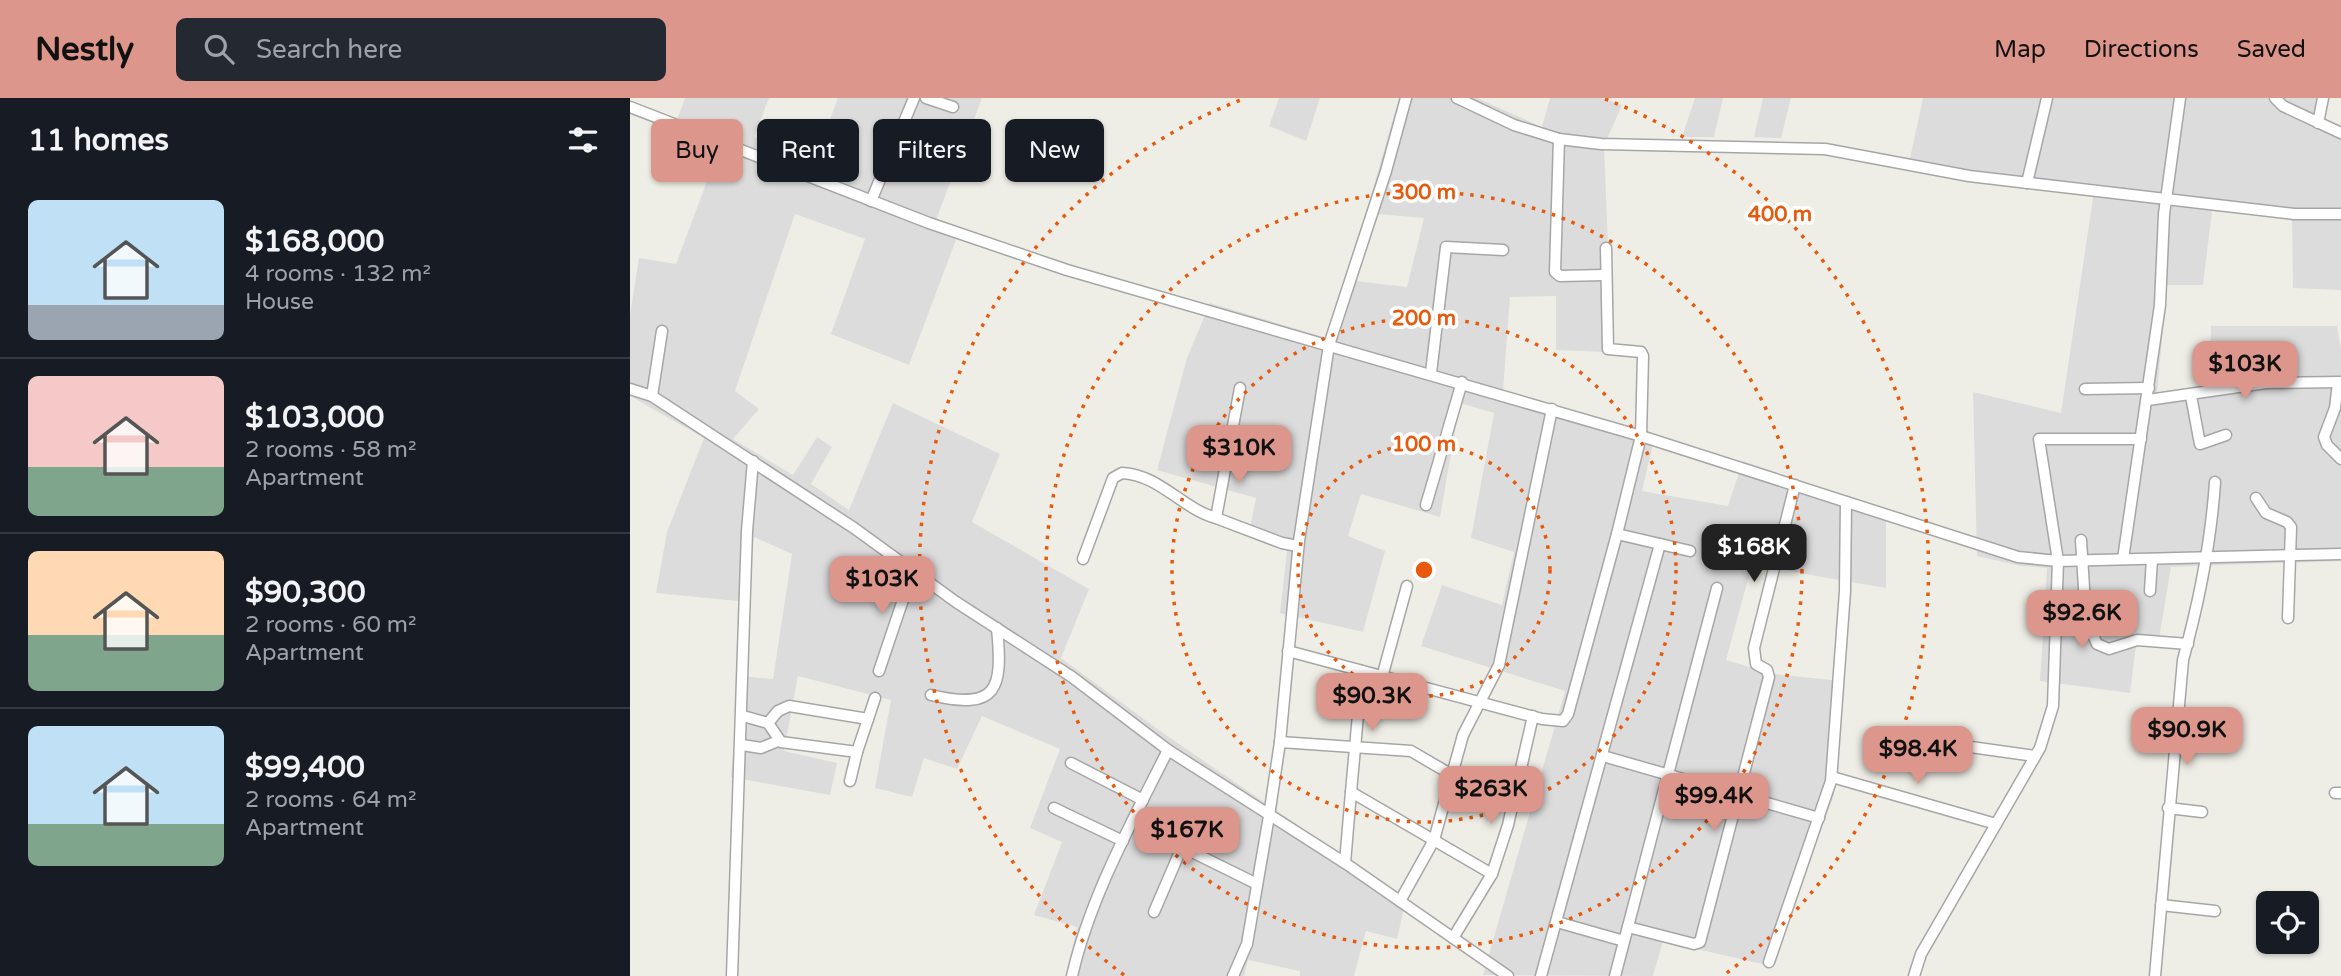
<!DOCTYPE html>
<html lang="en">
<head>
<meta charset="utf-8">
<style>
	:root { --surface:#171b24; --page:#242831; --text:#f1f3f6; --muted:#9ea1a6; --line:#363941; --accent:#dd968b }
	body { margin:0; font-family:"Varela Round",sans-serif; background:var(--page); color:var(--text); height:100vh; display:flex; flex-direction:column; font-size:26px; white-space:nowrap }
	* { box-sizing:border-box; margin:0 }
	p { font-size:23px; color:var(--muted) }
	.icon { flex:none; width:38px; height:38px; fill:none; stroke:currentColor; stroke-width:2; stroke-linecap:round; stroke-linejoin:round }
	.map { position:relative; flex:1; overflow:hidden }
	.panel { display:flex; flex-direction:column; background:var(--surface); width:630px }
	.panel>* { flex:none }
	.top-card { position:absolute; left:21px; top:21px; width:665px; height:63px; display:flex; gap:14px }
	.fabs { position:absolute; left:1626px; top:793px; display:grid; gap:14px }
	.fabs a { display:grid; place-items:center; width:63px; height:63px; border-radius:10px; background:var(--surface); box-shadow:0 2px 5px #0004; font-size:35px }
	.price { position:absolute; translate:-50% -60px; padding:0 16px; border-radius:14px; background:var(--accent); color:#111; font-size:23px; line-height:46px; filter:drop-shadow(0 2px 4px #0008) }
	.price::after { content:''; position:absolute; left:50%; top:42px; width:21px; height:16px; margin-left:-10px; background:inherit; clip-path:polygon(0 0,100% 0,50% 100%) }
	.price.selected { background:#222; color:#fff }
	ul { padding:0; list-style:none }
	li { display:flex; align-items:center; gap:21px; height:175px; padding:0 28px }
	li+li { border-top:2px solid var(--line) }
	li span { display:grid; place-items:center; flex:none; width:196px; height:140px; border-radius:10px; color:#555 }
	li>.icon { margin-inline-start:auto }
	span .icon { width:84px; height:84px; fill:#fffc; stroke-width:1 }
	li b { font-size:30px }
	h2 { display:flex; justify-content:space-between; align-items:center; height:84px; padding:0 28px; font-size:30px }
	.chip { padding:0 24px; border-radius:10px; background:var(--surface); box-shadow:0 2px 5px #0004; font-size:24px; line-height:63px }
	.chip.selected { background:var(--accent); color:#111 }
	header { display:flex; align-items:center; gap:42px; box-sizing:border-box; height:98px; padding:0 35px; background:var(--accent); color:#111 }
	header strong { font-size:33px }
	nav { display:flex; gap:38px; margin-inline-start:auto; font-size:24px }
	.search { width:490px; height:63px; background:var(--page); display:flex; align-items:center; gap:18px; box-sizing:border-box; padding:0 24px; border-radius:10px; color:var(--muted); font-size:26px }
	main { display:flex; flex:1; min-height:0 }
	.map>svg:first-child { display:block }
	.residential { fill:#dddcdc }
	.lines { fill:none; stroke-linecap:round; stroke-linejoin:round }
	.minor-casing { stroke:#a6a6a6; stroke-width:13 }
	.minor { stroke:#fff; stroke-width:10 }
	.ring { fill:none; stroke:#e8590c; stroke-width:3.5; stroke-dasharray:3.5 7 }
	.centre { fill:#e8590c; stroke:#fff; stroke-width:3.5 }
	.ring-label { font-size:21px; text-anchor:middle; font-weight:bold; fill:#e8590c; stroke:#fff; stroke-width:7; stroke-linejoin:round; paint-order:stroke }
</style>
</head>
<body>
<header>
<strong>Nestly</strong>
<div class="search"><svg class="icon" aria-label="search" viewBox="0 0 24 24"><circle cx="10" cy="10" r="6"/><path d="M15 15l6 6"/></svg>Search here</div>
<nav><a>Map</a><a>Directions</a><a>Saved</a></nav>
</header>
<main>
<section class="panel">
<h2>11 homes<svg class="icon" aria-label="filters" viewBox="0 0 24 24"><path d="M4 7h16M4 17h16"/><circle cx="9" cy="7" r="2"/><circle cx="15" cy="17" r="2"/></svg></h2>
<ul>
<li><span style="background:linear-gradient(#bfe0f5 75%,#9aa5b1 0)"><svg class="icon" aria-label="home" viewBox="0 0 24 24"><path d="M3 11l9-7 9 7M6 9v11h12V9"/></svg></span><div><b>$168,000</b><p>4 rooms · 132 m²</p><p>House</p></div></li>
<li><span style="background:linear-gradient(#f6c9c9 65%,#7fa58c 0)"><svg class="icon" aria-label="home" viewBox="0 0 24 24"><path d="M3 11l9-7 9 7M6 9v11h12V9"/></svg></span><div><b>$103,000</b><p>2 rooms · 58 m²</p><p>Apartment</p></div></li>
<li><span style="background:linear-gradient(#ffd9b3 60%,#7fa58c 0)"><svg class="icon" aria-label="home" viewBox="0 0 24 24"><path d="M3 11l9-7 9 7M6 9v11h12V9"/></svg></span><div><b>$90,300</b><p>2 rooms · 60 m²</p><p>Apartment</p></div></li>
<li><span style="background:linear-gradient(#bfe0f5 70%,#7fa58c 0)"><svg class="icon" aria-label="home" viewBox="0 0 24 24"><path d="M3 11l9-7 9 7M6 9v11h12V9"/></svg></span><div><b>$99,400</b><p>2 rooms · 64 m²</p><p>Apartment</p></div></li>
</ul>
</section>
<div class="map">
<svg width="1711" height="878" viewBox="0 0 1711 878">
	<rect width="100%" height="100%" fill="#efeee6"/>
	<g class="residential">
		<polygon points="55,0 139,0 124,39 185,61 208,0 352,0 306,122 330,131 279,267 201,236 235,141 165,116 105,293 129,311 103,341 163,377 187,339 202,349 181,386 219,412 263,305 370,356 342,424 459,491 431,560 533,635 776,801 767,841 736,833 724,878 670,878 670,873 618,862 614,878 436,878 447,829 404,817 432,744 400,730 430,651 352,618 327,671 294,660 282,699 245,690 261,602 168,578 154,653 207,665 200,697 101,679 110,578 143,581 162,456 124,439 117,504 26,495 37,434 74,340 0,298 0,217 9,160 46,166 89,51 43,33"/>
		<polygon points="649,0 690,0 676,43 639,28"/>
		<polygon points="769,0 847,0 912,29 920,0 971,0 992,7 974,48 979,171 976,254 926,252 926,198 880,199 873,293 1025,337 1012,393 1098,408 1113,363 1256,411 1256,490 1169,475 1123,463 1096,562 1143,576 1212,583 1204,697 1140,868 1033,843 1023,878 853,877 935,593 791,548 812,487 872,507 884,454 841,440 864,315 830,305 810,419 731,396 718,438 755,453 733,534 650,515 658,444 620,430 626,400 527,372 557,260 580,205 707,243 725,183 777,189 794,120 736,115"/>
		<polygon points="1065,0 1093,0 1084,39 1052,39"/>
		<polygon points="1133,0 1161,0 1151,40 1124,39"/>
		<polygon points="1293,0 1696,0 1692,22 1711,29 1711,192 1663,190 1662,119 1582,113 1573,187 1537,187 1527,296 1580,297 1581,228 1707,228 1711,252 1711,463 1541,469 1529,541 1507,540 1500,595 1410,583 1417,470 1391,468 1347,458 1343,294 1431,315 1464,93 1278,70"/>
	</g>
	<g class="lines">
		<g class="minor-casing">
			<g id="minor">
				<polyline points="296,0 323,9"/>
				<polyline points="827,0 884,27 929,41 971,46 1195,51 1339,78 1664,116 1711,116"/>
				<polyline points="1645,0 1653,8 1711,35"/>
				<polyline points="0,9 299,125 437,172 1011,338 1388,459 1428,463 1711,456"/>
				<polyline points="1688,25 1693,0"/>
				<polyline points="929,41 925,174 930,178 975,177"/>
				<polyline points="1397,85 1417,0"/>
				<polyline points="241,103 284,0"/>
				<polyline points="976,150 978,251 1011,254 1013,258 1011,338 987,436 1060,453"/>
				<polyline points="801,275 816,149 873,152"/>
				<polyline points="1708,285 1705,310 1694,339 1697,347 1711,361"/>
				<polyline points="610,290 586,420 652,445 668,448"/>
				<polyline points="0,291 22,298 224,430 326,504 442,579 538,652 715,765 878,878"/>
				<polyline points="1455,291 1519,290"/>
				<polyline points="22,298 32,233"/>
				<polyline points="1561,298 1570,346 1596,337"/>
				<polyline points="1518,302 1636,285 1711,284"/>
				<polyline points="1626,400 1636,415 1657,424 1661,429 1658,520"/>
				<polyline points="796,407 832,284"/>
				<polyline points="1451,442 1456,522 1467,546 1479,551 1507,542 1558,546"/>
				<path d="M453,461L483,380L492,375C530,377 551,410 586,420"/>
				<polyline points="1493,461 1530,207 1534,116 1550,0"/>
				<polyline points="1520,493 1522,461"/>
				<polyline points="658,553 912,621 933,623 938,616 987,436"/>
				<polyline points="249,573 283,472"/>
				<polyline points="752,579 777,488"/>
				<path d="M301,597C368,613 373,591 367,530"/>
				<polyline points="113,618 138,625 151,644 227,654 245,600"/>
				<polyline points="138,625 148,613 159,608 238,621"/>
				<polyline points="1262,638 1405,658"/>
				<polyline points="650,644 781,653 822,677 885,694"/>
				<polyline points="112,647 131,650 148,643"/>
				<polyline points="973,658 1189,720"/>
				<polyline points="441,665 513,702"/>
				<polyline points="1202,679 1366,726"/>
				<polyline points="220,683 227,654"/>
				<polyline points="721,694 732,573"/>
				<polyline points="1705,695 1711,695"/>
				<polyline points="424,710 493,743"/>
				<polyline points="1538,710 1572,714"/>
				<polyline points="507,715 552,749 627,786"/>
				<polyline points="715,765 721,694 862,776"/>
				<polyline points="770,803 804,742 833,637 869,567 922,311"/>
				<polyline points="1531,807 1585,813"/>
				<polyline points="524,814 552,749"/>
				<polyline points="927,824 994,843"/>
				<polyline points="998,829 1064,846 1070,844 1139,579 1137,572 1126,566 1124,550 1165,387"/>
				<polyline points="823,840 862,776 878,727 903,618"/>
				<polyline points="1139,864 1201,683 1215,493 1216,404"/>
				<polyline points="102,878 117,433 123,363"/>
				<path d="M442,878C460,799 502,724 538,652"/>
				<polyline points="603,878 617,846 639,718 650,644 669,443 699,247 756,73 776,0"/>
				<polyline points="911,878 1030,446"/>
				<polyline points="985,878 1087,490"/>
				<polyline points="1284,878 1291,856 1410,650 1423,608 1428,463 1409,341 1511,341"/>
				<path d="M1525,878L1553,562C1569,504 1581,444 1585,384"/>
			</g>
		</g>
		<use href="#minor" class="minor"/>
	</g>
	<g class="ring">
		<circle cx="794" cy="472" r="126"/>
		<circle cx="794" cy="472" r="252"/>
		<circle cx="794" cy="472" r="378"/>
		<path d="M494 877A504 504 0 0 1 613 1M975 1A504 504 0 0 1 1094 877"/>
	</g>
	<circle cx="794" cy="472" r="10" class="centre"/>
	<g class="ring-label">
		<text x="794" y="101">300 m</text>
		<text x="1150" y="123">400 m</text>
		<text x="794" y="227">200 m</text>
		<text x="794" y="353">100 m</text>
	</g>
</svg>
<div class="fabs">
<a><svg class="icon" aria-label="locate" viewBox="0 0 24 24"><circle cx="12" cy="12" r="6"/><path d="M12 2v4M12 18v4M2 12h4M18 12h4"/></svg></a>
</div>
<b class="price" style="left:1615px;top:303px">$103K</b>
<b class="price" style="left:609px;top:387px">$310K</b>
<b class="price selected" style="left:1124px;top:486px">$168K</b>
<b class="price" style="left:252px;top:518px">$103K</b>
<b class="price" style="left:1452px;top:552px">$92.6K</b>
<b class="price" style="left:742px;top:635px">$90.3K</b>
<b class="price" style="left:1557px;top:669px">$90.9K</b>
<b class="price" style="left:1288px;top:688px">$98.4K</b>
<b class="price" style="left:861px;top:728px">$263K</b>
<b class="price" style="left:1084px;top:735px">$99.4K</b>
<b class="price" style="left:557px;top:769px">$167K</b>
<div class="top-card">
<a class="chip selected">Buy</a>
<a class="chip">Rent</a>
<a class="chip">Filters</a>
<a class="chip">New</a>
</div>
</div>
</main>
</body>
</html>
